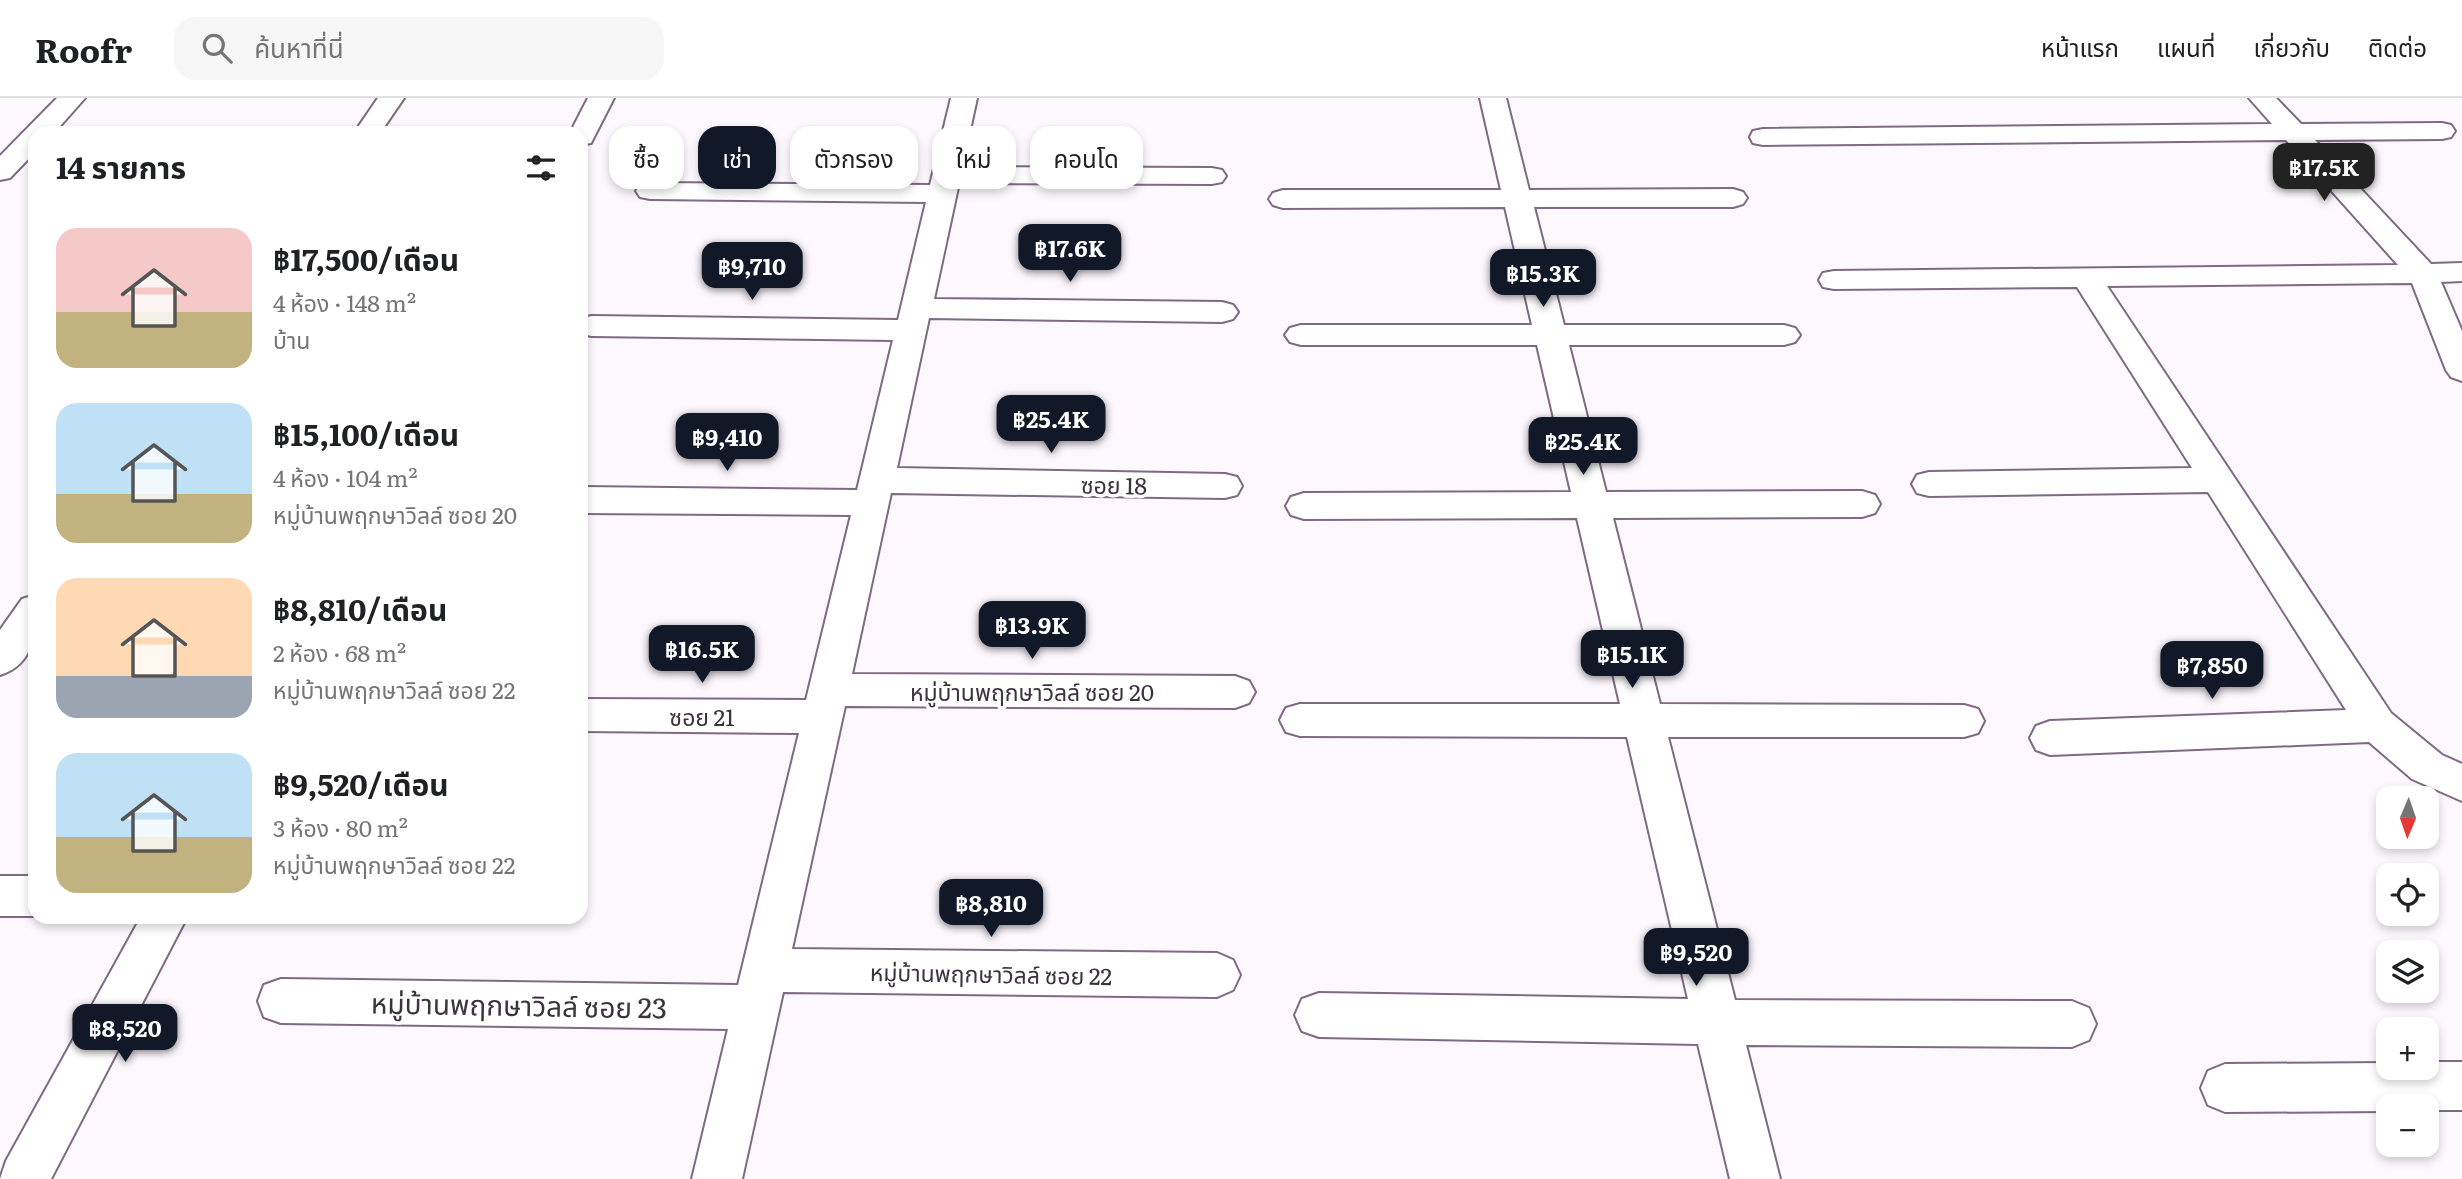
<!DOCTYPE html>
<html lang="th">
<head>
<meta charset="utf-8">
<style>
	:root { --surface:#fff; --page:#f6f6f6; --text:#202124; --muted:#757577; --line:#e0e0e0; --accent:#111827 }
	body { margin:0; font-family:Literata,"Noto Sans Thai",serif; background:var(--page); color:var(--text); height:100vh; display:flex; flex-direction:column; font-size:26px; white-space:nowrap }
	* { box-sizing:border-box; margin:0 }
	p { font-size:23px; color:var(--muted) }
	.icon { flex:none; width:38px; height:38px; fill:none; stroke:currentColor; stroke-width:2; stroke-linecap:round; stroke-linejoin:round }
	.map { position:relative; flex:1; overflow:hidden }
	.details { position:absolute; left:28px; top:28px; width:560px; height:798px; display:flex; flex-direction:column; background:var(--surface); border-radius:21px; box-shadow:0 4px 10px #0003 }
	.details>* { flex:none }
	.banner { position:absolute; left:609px; top:28px; width:665px; height:63px; display:flex; gap:14px }
	.needle { width:46px; rotate:182deg }
	.tools { position:absolute; left:2376px; top:688px; display:grid; gap:14px }
	.tools a { display:grid; place-items:center; width:63px; height:63px; border-radius:14px; background:var(--surface); box-shadow:0 4px 10px #0003; font-size:35px }
	.price { position:absolute; translate:-50% -60px; padding:0 16px; border-radius:14px; background:var(--accent); color:#fff; font-size:23px; line-height:46px; filter:drop-shadow(0 2px 4px #0008) }
	.price::after { content:''; position:absolute; left:50%; top:42px; width:21px; height:16px; margin-left:-10px; background:inherit; clip-path:polygon(0 0,100% 0,50% 100%) }
	.price.selected { background:#222; color:#fff }
	ul { padding:0; list-style:none }
	li { display:flex; align-items:center; gap:21px; height:175px; padding:0 28px }
	li span { display:grid; place-items:center; flex:none; width:196px; height:140px; border-radius:21px; color:#555 }
	li>.icon { margin-inline-start:auto }
	span .icon { width:84px; height:84px; fill:#fffc; stroke-width:1 }
	li b { font-size:30px }
	h2 { display:flex; justify-content:space-between; align-items:center; height:84px; padding:0 28px; font-size:30px }
	.pill { padding:0 24px; border-radius:21px; background:var(--surface); box-shadow:0 4px 10px #0003; font-size:24px; line-height:63px }
	.pill.selected { background:var(--accent); color:#fff }
	header { display:flex; align-items:center; gap:42px; box-sizing:border-box; height:98px; padding:0 35px; background:var(--surface); border-bottom:2px solid var(--line) }
	header strong { font-size:33px }
	nav { display:flex; gap:38px; margin-inline-start:auto; font-size:24px }
	.search { width:490px; height:63px; background:var(--page); display:flex; align-items:center; gap:18px; box-sizing:border-box; padding:0 24px; border-radius:21px; color:var(--muted); font-size:26px }
	.map>svg:first-child { display:block }
	.lines { fill:none; stroke-linecap:round; stroke-linejoin:round }
	.minor-casing { stroke:#7f6984; stroke-width:4 }
	.minor { fill:#fff; fill-rule:evenodd }
	.labels { text-anchor:middle; dominant-baseline:central; stroke-width:7; stroke-linejoin:round; paint-order:stroke }
	.street-label { font-size:23px; fill:#3d333f; stroke:#fff }
	.near-street-label { font-size:28px; fill:#3d333f; stroke:#fff }
</style>
</head>
<body>
<header>
<strong>Roofr</strong>
<div class="search"><svg class="icon" aria-label="search" viewBox="0 0 24 24"><circle cx="10" cy="10" r="6"/><path d="M15 15l6 6"/></svg>ค้นหาที่นี่</div>
<nav><a>หน้าแรก</a><a>แผนที่</a><a>เกี่ยวกับ</a><a>ติดต่อ</a></nav>
</header>
<div class="map">
<svg width="2462" height="1081" viewBox="0 0 2462 1081">
	<rect width="100%" height="100%" fill="#fdf7fe"/>
	<g class="lines">
		<g class="minor-casing">
			<g id="minor">
				<polygon points="57,0 85,0 54,35 35,35 35,54 10,80 0,82 0,58"/>
				<polygon points="378,0 404,0 380,35 354,35"/>
				<polygon points="588,0 614,0 591,45 581,47 581,35 570,35"/>
				<polygon points="951,0 977,0 962,69 1212,70 1222,72 1226,78 1222,84 1212,86 959,85 934,201 1222,204 1233,207 1238,214 1233,221 1222,224 929,220 897,370 1225,376 1237,379 1242,388 1237,397 1225,400 891,395 852,576 1235,578 1249,583 1255,594 1249,605 1235,610 845,608 792,851 1217,855 1233,862 1240,877 1233,892 1217,899 783,894 742,1081 692,1081 728,931 281,925 264,919 258,903 264,887 281,881 738,887 799,635 581,633 581,601 806,602 851,417 581,415 581,389 857,392 893,242 591,238 581,235 581,221 591,218 898,222 926,104 650,101 640,99 636,93 640,87 650,85 930,87"/>
				<polygon points="1480,0 1506,0 1529,92 1733,91 1743,94 1747,100 1743,106 1733,109 1534,109 1564,227 1784,227 1795,230 1800,237 1795,244 1784,247 1569,247 1606,394 1862,393 1875,397 1880,406 1875,415 1862,419 1613,420 1660,606 1964,607 1978,611 1984,623 1978,635 1964,639 1668,639 1735,902 2072,903 2089,910 2096,926 2089,942 2072,949 1746,947 1780,1081 1730,1081 1698,946 1319,939 1302,933 1295,917 1302,901 1319,895 1688,901 1627,639 1300,638 1286,634 1280,622 1286,610 1300,606 1620,606 1577,420 1304,421 1291,417 1286,408 1291,399 1304,395 1571,394 1537,247 1301,247 1290,244 1285,237 1290,230 1301,227 1532,227 1505,109 1283,110 1273,107 1269,101 1273,95 1283,92 1501,92"/>
				<polygon points="2249,0 2276,0 2301,26 2442,25 2451,27 2455,33 2451,39 2442,41 2315,42 2431,166 2462,165 2462,183 2441,184 2462,233 2462,283 2451,279 2446,272 2412,185 2107,188 2391,615 2442,657 2462,666 2462,703 2412,681 2369,644 2050,657 2036,652 2030,640 2036,628 2050,623 2346,612 2208,394 1929,398 1917,395 1912,386 1917,377 1929,374 2192,370 2077,189 1834,191 1823,189 1819,182 1823,175 1834,173 2398,167 2286,42 1763,47 1753,45 1750,39 1753,33 1763,31 2272,26"/>
				<path d="M35,497C35,529 38,565 0,577V532L22,501Z"/>
				<rect x="0" y="778" width="35" height="40"/>
				<polygon points="141,819 187,819 51,1081 0,1081 6,1063"/>
				<polygon points="2427,964 2462,964 2462,1012 2427,1012 2427,1008 2389,1008 2389,1013 2225,1014 2208,1007 2201,990 2208,973 2225,966 2389,965 2389,970 2427,970"/>
			</g>
		</g>
		<use href="#minor" class="minor"/>
	</g>
	<g class="labels">
		<g class="street-label">
			<text transform="translate(1114 386) rotate(1)">ซอย 18</text>
			<text x="1032" y="593">หมู่บ้านพฤกษาวิลล์ ซอย 20</text>
			<text x="702" y="618">ซอย 21</text>
			<text transform="translate(991 875) rotate(1)">หมู่บ้านพฤกษาวิลล์ ซอย 22</text>
		</g>
		<g class="near-street-label">
			<text transform="translate(519 906) rotate(1)">หมู่บ้านพฤกษาวิลล์ ซอย 23</text>
		</g>
	</g>
</svg>
<div class="tools">
<a><svg class="needle" viewBox="-14 -14 28 28"><path d="M0-13l5 13h-10z" fill="#e53935"/><path d="M0 13l5-13h-10z" fill="#757577"/></svg></a>
<a><svg class="icon" aria-label="locate" viewBox="0 0 24 24"><circle cx="12" cy="12" r="6"/><path d="M12 2v4M12 18v4M2 12h4M18 12h4"/></svg></a>
<a><svg class="icon" aria-label="layers" viewBox="0 0 24 24"><path d="M12 4l9 5-9 5-9-5zM3 14l9 5 9-5"/></svg></a>
<a>+</a>
<a>−</a>
</div>
<b class="price selected" style="left:2324px;top:105px">฿17.5K</b>
<b class="price" style="left:1070px;top:186px">฿17.6K</b>
<b class="price" style="left:752px;top:204px">฿9,710</b>
<b class="price" style="left:1543px;top:211px">฿15.3K</b>
<b class="price" style="left:1051px;top:357px">฿25.4K</b>
<b class="price" style="left:727px;top:375px">฿9,410</b>
<b class="price" style="left:1583px;top:379px">฿25.4K</b>
<b class="price" style="left:1032px;top:563px">฿13.9K</b>
<b class="price" style="left:702px;top:587px">฿16.5K</b>
<b class="price" style="left:1632px;top:592px">฿15.1K</b>
<b class="price" style="left:2212px;top:603px">฿7,850</b>
<b class="price" style="left:991px;top:841px">฿8,810</b>
<b class="price" style="left:1696px;top:890px">฿9,520</b>
<b class="price" style="left:125px;top:966px">฿8,520</b>
<div class="banner">
<a class="pill">ซื้อ</a>
<a class="pill selected">เช่า</a>
<a class="pill">ตัวกรอง</a>
<a class="pill">ใหม่</a>
<a class="pill">คอนโด</a>
</div>
<section class="details">
<h2>14 รายการ<svg class="icon" aria-label="filters" viewBox="0 0 24 24"><path d="M4 7h16M4 17h16"/><circle cx="9" cy="7" r="2"/><circle cx="15" cy="17" r="2"/></svg></h2>
<ul>
<li><span style="background:linear-gradient(#f6c9c9 60%,#c2b280 0)"><svg class="icon" aria-label="home" viewBox="0 0 24 24"><path d="M3 11l9-7 9 7M6 9v11h12V9"/></svg></span><div><b>฿17,500/เดือน</b><p>4 ห้อง · 148 m²</p><p>บ้าน</p></div></li>
<li><span style="background:linear-gradient(#bfe0f5 65%,#c2b280 0)"><svg class="icon" aria-label="home" viewBox="0 0 24 24"><path d="M3 11l9-7 9 7M6 9v11h12V9"/></svg></span><div><b>฿15,100/เดือน</b><p>4 ห้อง · 104 m²</p><p>หมู่บ้านพฤกษาวิลล์ ซอย 20</p></div></li>
<li><span style="background:linear-gradient(#ffd9b3 70%,#9aa5b1 0)"><svg class="icon" aria-label="home" viewBox="0 0 24 24"><path d="M3 11l9-7 9 7M6 9v11h12V9"/></svg></span><div><b>฿8,810/เดือน</b><p>2 ห้อง · 68 m²</p><p>หมู่บ้านพฤกษาวิลล์ ซอย 22</p></div></li>
<li><span style="background:linear-gradient(#bfe0f5 60%,#c2b280 0)"><svg class="icon" aria-label="home" viewBox="0 0 24 24"><path d="M3 11l9-7 9 7M6 9v11h12V9"/></svg></span><div><b>฿9,520/เดือน</b><p>3 ห้อง · 80 m²</p><p>หมู่บ้านพฤกษาวิลล์ ซอย 22</p></div></li>
</ul>
</section>
</div>
</body>
</html>
